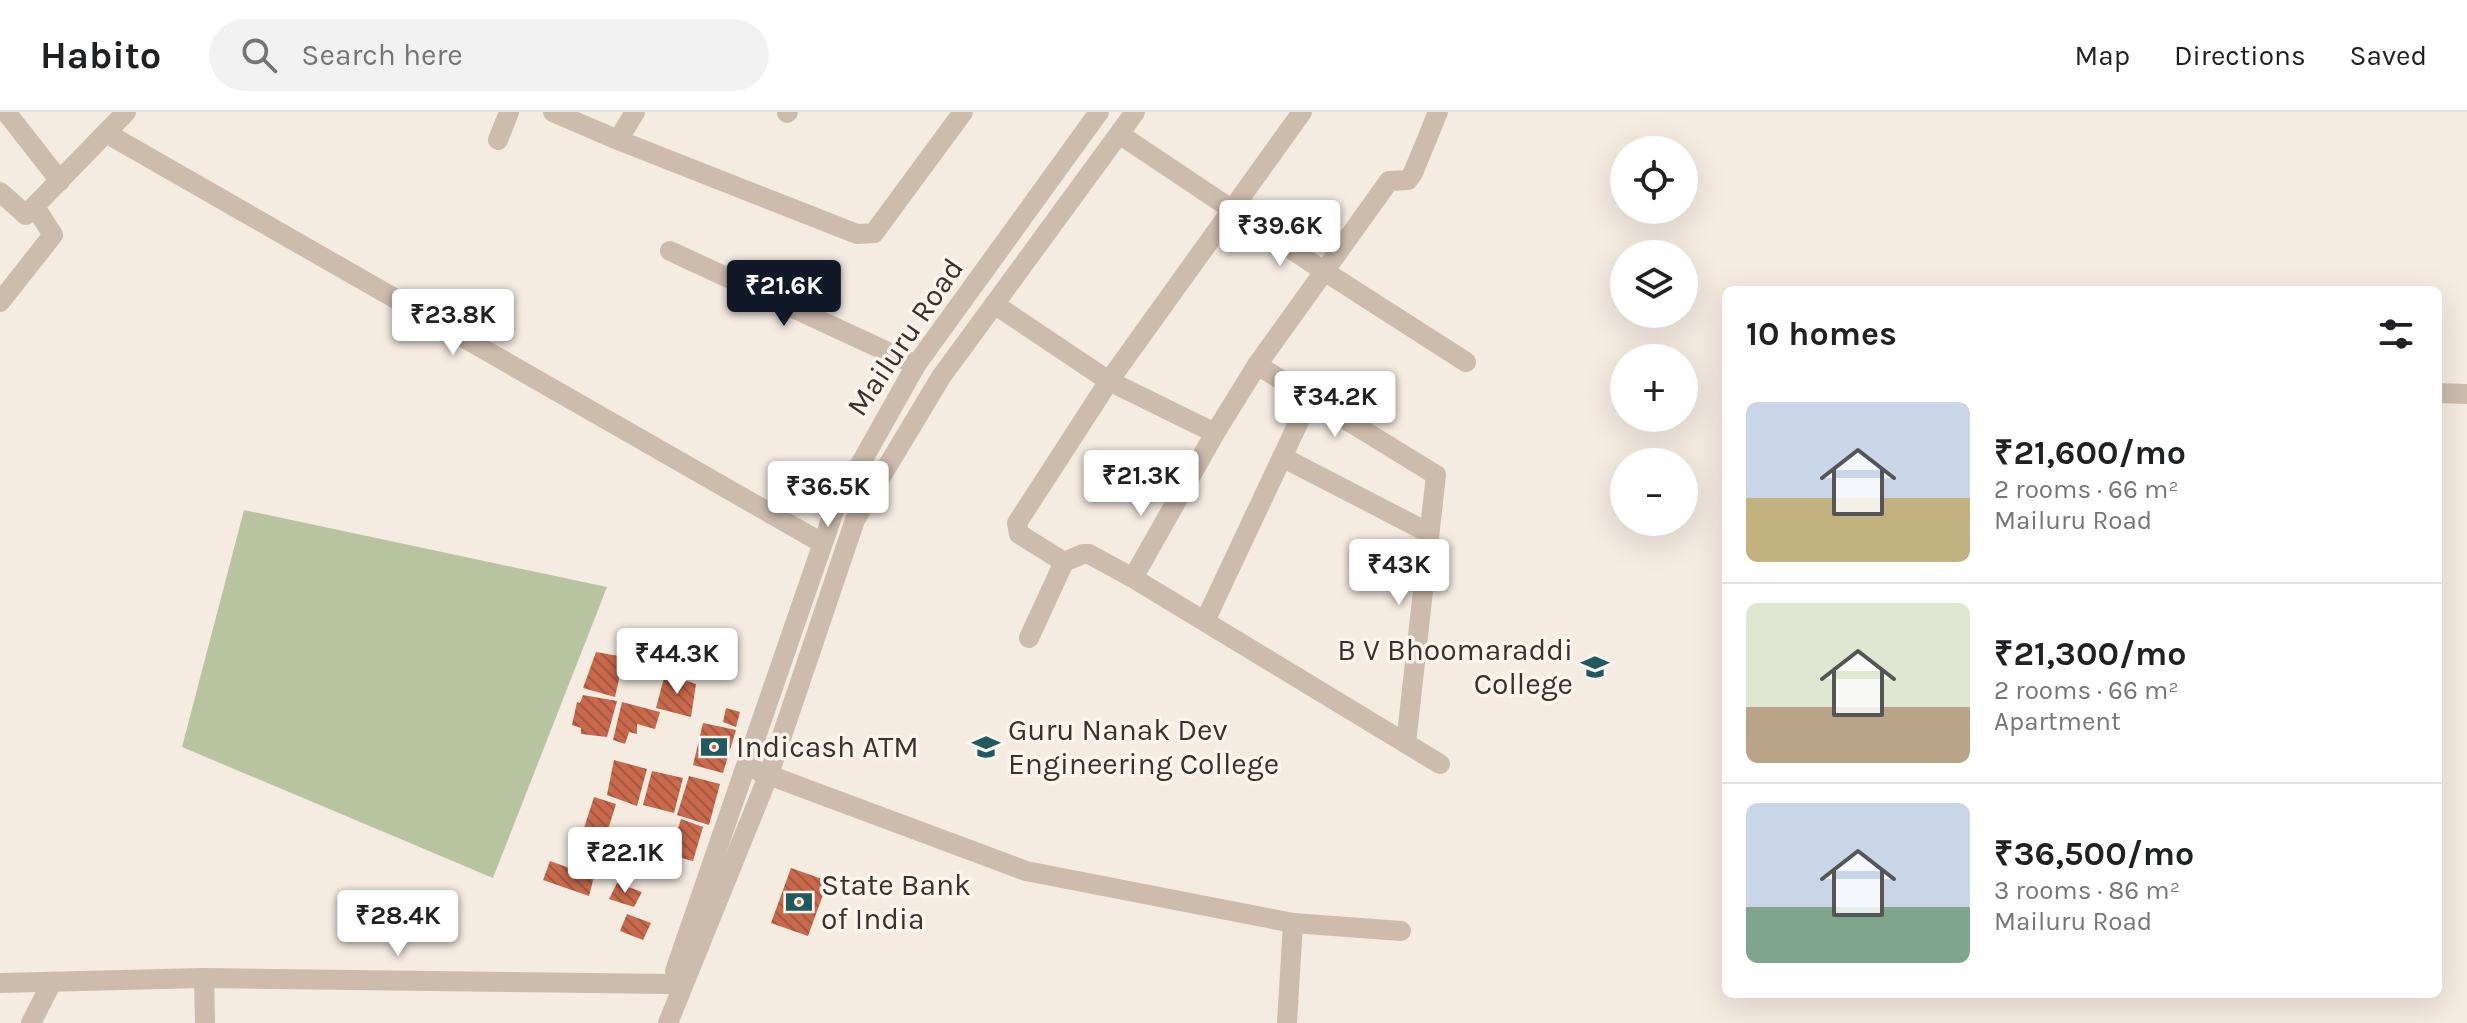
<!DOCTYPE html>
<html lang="en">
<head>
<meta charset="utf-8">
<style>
	:root { --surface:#fff; --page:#f2f2f2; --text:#202124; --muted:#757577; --line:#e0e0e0; --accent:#111827 }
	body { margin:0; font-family:Karla,sans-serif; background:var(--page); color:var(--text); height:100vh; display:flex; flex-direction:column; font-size:30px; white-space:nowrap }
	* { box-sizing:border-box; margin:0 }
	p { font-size:26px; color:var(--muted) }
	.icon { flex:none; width:44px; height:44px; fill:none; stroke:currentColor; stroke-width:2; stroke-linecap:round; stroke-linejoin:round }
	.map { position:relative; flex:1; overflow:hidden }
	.sheet { position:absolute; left:1722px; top:174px; width:720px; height:712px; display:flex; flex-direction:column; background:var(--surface); border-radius:12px; box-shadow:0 8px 32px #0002 }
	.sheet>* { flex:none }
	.tools { position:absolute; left:1610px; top:24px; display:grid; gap:16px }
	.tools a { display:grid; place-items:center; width:88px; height:88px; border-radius:50%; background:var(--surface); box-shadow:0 8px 32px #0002; font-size:40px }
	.price { position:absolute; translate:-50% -68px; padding:0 18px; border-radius:8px; background:#fff; color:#222; font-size:26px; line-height:52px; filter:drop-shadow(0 2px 4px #0008) }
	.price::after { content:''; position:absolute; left:50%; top:48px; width:24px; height:18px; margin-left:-12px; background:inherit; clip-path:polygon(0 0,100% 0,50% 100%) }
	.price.on { background:var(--accent); color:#fff }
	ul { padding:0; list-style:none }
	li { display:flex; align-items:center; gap:24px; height:200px; padding:0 24px }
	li+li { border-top:2px solid var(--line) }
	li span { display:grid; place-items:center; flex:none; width:224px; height:160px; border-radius:12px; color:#555 }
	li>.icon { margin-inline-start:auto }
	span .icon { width:96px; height:96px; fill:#fffc; stroke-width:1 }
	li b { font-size:34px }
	h2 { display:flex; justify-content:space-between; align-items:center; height:96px; padding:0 24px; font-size:34px }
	header { display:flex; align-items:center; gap:48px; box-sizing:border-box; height:112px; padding:0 40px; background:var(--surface); border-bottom:2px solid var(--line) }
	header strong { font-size:38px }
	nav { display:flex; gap:44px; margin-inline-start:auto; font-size:28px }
	.search { width:560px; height:72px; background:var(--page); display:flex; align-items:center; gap:20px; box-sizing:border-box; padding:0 28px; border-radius:44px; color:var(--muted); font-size:30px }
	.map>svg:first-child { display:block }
	.garden { fill:#b8c4a0 }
	.building { fill:url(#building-back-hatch) }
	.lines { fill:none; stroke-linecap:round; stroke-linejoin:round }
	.minor { stroke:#cdbbac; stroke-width:20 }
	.labels { text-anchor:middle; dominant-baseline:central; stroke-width:7; stroke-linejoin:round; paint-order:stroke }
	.street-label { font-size:30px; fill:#3b302b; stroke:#fbf5ee }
	.poi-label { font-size:30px; fill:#3b302b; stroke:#fbf5ee; text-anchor:start }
</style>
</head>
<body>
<header>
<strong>Habito</strong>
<div class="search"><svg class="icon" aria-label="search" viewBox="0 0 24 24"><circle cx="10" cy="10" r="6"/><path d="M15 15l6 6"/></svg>Search here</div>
<nav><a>Map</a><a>Directions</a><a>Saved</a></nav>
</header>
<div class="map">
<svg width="2467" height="911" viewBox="0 0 2467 911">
	<defs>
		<pattern id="building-back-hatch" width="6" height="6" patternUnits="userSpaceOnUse" patternTransform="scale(2)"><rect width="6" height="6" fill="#c8694b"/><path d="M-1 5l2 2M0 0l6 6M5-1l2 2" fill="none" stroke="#a4573f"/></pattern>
	</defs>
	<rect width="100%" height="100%" fill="#f4ebe1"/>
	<polygon class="garden" points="244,398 607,475 493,766 182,635"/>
	<g class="building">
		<polygon points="596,540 624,545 615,585 583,576"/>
		<polygon points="665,562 696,572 691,605 656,596"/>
		<polygon points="583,583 617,589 607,625 581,622 581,616 572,613 577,590 580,591"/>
		<polygon points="622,590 660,600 655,617 637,612 637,622 629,620 625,632 613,628"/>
		<polygon points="726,596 740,600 736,615 723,610"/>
		<polygon points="703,611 736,618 723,661 693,653"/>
		<polygon points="614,648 647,657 637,694 607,683"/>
		<polygon points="652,659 683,666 674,701 643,693"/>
		<polygon points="689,664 720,672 709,713 677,703"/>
		<polygon points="594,685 616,692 606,724 584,716"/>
		<polygon points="681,707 703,715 693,749 670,743"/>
		<polygon points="586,726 608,734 596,761 579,754 585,742 580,740"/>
		<polygon points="550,749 594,765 589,784 543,768"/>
		<polygon points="791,756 828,769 808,824 771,811"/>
		<polygon points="617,771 642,780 634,795 609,787"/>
		<polygon points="627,802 651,811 643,828 620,819"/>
	</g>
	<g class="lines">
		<g class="minor">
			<polyline points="6,0 60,69"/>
			<polyline points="553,0 618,28 857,122 874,121 963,0"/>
			<polyline points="787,1 788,0"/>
			<polyline points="106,21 822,431"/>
			<polyline points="1119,22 1324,159 1466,250"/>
			<polyline points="498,28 509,0"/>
			<polyline points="618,28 635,0"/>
			<polyline points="0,80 26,103 126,0"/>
			<polyline points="670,139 916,253"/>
			<polyline points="0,190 53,123 35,95"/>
			<polyline points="994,192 1109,269 1215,321 1257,253 1389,69 1408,68 1413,61 1438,0"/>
			<polyline points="1257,253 1436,363 1406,631"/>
			<polyline points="2438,281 2467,282"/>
			<polyline points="1282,345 1429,421"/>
			<polyline points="1064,450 1083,442 1089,442 1133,466 1215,321"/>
			<polyline points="1133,466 1440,652"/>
			<polyline points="1205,509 1310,286"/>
			<polyline points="1029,526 1064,450 1019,422 1017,411 1109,269 1302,0"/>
			<polyline points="758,659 1026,759 1293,811 1401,819"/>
			<polyline points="675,859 834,399 916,253 1099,0"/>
			<polyline points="0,871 204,866"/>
			<polyline points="31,911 52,870"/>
			<polyline points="205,911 204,866 671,872"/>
			<polyline points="668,911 769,662 855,408 941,265 1135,0"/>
			<polyline points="1287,911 1293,811"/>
		</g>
	</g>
	<defs>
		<g id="university-bare" transform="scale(2.16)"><path d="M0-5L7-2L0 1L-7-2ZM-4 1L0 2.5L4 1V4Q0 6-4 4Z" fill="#1f5a5e" stroke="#fbf5ee" stroke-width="2.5" paint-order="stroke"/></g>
		<g id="bank-bare" transform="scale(2.16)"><path d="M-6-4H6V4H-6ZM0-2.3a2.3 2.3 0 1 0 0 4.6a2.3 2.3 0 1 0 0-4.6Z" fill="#1f5a5e" stroke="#fbf5ee" stroke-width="2.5" paint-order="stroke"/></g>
	</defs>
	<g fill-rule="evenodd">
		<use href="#university-bare" x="1595" y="555"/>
		<use href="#bank-bare" x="714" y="635"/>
		<use href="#university-bare" x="986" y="635"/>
		<use href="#bank-bare" x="799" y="790"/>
	</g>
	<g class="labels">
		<g class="street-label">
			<text transform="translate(905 225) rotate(-56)">Mailuru Road</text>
		</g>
		<g class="poi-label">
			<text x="1573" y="538" text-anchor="end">B V Bhoomaraddi<tspan x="1573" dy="34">College</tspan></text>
			<text x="1008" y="618">Guru Nanak Dev<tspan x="1008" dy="34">Engineering College</tspan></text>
			<text x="736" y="635">Indicash ATM</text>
			<text x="821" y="773">State Bank<tspan x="821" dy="34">of India</tspan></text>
		</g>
	</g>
</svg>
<div class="tools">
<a><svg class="icon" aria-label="locate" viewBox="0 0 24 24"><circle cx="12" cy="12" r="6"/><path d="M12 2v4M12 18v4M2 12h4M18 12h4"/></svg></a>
<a><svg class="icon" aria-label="layers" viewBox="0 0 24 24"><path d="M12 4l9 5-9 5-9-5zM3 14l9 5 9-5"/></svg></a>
<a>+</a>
<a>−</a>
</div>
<b class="price" style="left:1280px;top:156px">₹39.6K</b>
<b class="price on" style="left:784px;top:216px">₹21.6K</b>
<b class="price" style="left:453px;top:245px">₹23.8K</b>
<b class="price" style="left:1335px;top:327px">₹34.2K</b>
<b class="price" style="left:1141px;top:406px">₹21.3K</b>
<b class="price" style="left:828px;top:417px">₹36.5K</b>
<b class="price" style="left:1399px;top:495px">₹43K</b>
<b class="price" style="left:677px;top:584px">₹44.3K</b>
<b class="price" style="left:625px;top:783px">₹22.1K</b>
<b class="price" style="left:398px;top:846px">₹28.4K</b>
<section class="sheet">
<h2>10 homes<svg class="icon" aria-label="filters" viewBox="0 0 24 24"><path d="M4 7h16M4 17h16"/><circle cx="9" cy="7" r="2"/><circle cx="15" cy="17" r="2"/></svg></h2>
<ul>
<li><span style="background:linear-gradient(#c9d6e8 60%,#c2b280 0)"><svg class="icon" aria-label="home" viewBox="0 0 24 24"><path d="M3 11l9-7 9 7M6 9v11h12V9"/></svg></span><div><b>₹21,600/mo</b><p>2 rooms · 66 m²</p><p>Mailuru Road</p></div></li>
<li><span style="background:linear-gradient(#dfe7d0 65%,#b9a48a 0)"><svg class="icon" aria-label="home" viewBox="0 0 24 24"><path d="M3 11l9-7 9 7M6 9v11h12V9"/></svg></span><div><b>₹21,300/mo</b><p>2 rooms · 66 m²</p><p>Apartment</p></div></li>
<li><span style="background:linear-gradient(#c9d6e8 65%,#7fa58c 0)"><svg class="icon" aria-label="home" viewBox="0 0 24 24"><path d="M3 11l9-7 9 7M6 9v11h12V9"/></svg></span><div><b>₹36,500/mo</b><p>3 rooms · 86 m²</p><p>Mailuru Road</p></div></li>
</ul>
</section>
</div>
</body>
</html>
